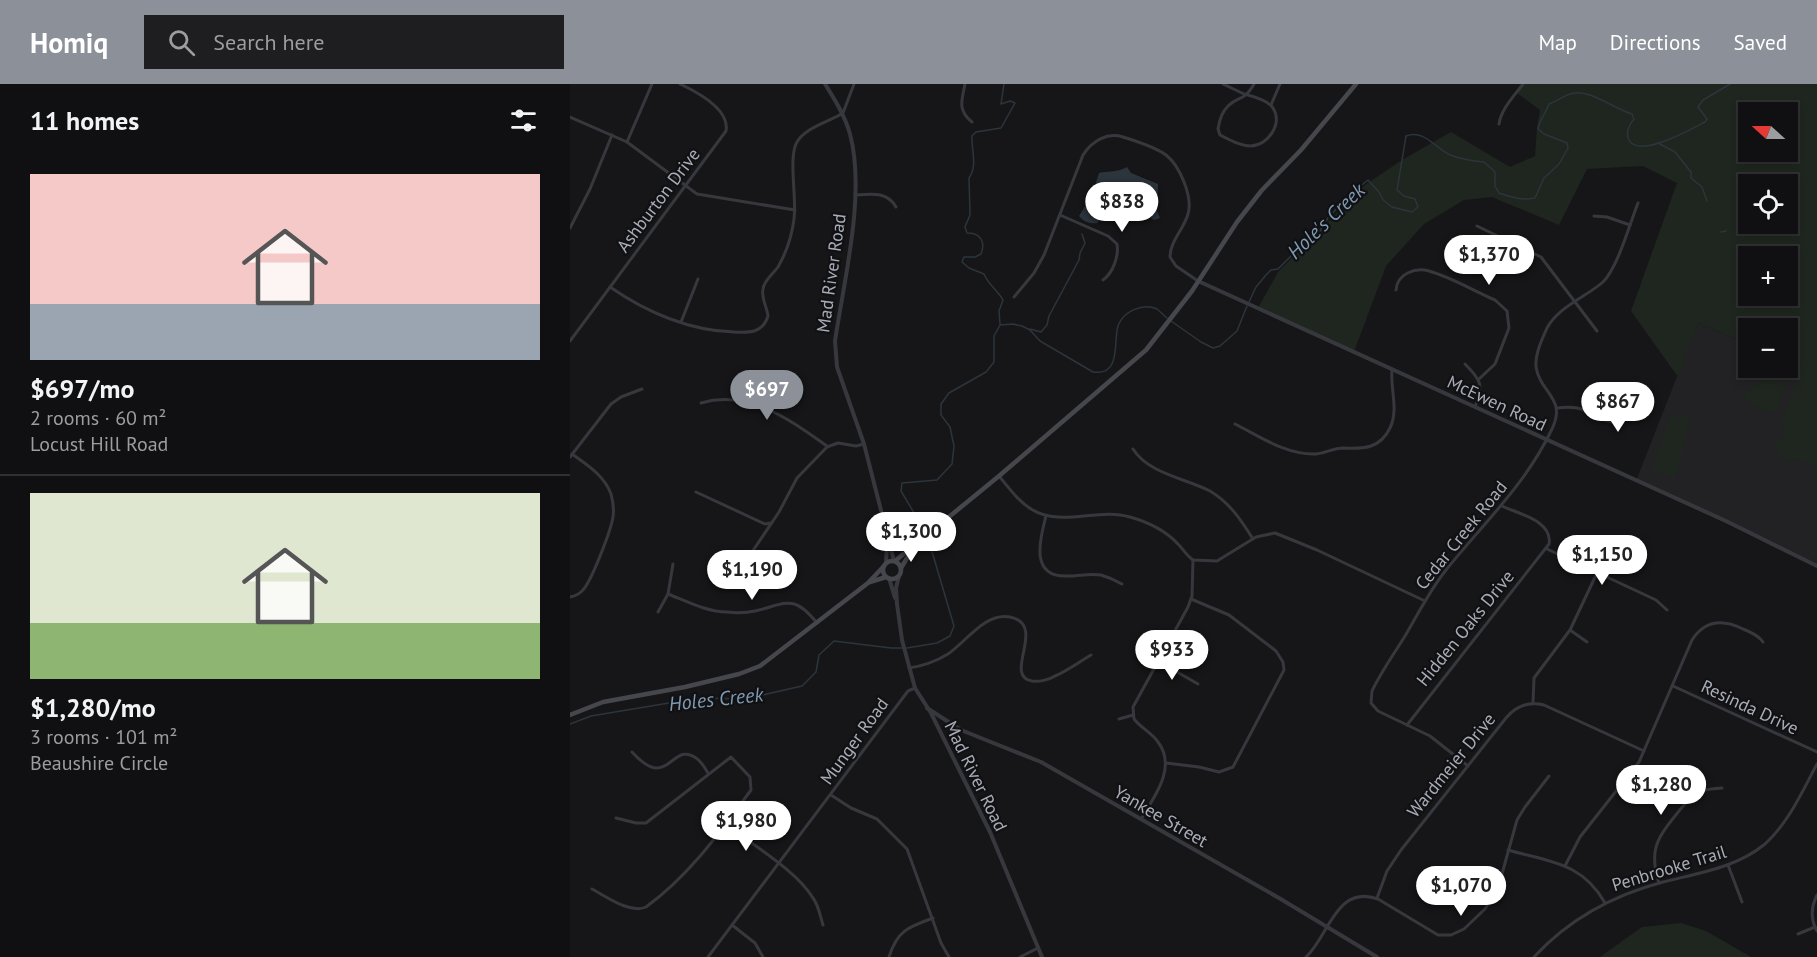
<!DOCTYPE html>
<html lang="en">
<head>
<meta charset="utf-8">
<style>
	:root { --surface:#101012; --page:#1e1e20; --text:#f1f3f6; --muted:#9c9d9f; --line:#303032; --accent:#8c9099 }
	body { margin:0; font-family:"PT Sans",sans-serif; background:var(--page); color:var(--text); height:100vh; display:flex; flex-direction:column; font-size:22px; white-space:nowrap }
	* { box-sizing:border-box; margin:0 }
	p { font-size:20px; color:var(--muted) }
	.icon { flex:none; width:33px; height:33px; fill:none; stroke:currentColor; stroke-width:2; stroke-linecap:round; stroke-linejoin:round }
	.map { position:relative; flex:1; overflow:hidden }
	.side { display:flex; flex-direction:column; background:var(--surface); width:570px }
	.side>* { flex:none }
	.needle { width:39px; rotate:291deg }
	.tools { position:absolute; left:1168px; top:18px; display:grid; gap:12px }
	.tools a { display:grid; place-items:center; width:60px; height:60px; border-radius:0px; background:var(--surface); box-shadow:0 3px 9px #0003,0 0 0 2px var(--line); font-size:30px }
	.price { position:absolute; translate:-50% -51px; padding:0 14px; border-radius:21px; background:#fff; color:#222; font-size:20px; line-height:39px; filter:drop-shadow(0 2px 3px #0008) }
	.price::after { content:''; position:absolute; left:50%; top:36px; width:18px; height:14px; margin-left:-9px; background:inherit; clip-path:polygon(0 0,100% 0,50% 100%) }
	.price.current { background:var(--accent); color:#fff }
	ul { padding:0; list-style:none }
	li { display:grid; align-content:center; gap:12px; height:318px; padding:0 30px }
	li+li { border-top:2px solid var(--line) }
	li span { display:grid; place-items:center; height:186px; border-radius:0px; color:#555 }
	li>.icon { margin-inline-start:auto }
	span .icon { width:108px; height:108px; fill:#fffc; stroke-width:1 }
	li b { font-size:26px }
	h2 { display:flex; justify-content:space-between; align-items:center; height:72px; padding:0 30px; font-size:26px }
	header { display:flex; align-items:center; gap:36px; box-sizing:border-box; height:84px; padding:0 30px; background:var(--accent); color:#fff }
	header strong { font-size:28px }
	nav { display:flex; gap:33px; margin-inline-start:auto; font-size:21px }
	.search { width:420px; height:54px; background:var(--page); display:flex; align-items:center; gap:15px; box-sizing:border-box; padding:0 21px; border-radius:0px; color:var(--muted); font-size:22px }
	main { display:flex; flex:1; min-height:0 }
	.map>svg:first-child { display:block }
	.built { fill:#222225 }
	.green { fill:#1e261f; fill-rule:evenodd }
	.water { fill:#2c353c }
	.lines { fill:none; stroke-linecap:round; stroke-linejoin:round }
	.stream { stroke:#2c353c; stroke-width:1.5 }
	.minor { stroke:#37383d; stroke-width:3 }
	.tertiary { stroke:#37383d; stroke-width:4 }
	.secondary { stroke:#45474d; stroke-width:4.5 }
	.labels { text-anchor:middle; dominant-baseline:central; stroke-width:4.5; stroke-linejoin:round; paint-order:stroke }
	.street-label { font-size:18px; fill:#a8adb8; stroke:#111113 }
	.water-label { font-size:20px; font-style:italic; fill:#7f9bb3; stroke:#111113 }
</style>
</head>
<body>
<header>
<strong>Homiq</strong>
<div class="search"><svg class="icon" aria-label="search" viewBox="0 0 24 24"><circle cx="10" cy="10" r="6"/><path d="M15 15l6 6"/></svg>Search here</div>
<nav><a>Map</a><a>Directions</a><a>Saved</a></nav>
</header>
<main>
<section class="side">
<h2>11 homes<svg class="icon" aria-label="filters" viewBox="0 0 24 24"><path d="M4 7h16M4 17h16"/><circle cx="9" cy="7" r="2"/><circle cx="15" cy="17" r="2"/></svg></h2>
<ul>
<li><span style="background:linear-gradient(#f6c9c9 70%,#9aa5b1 0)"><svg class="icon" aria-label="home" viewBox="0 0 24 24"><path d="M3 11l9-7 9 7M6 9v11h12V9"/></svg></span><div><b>$697/mo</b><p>2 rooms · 60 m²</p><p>Locust Hill Road</p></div></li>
<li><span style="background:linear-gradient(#dfe7d0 70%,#8fb573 0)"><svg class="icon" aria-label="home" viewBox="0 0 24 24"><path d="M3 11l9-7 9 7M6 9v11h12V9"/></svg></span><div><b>$1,280/mo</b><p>3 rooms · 101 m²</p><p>Beaushire Circle</p></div></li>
</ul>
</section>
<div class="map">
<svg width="1247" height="873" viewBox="0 0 1247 873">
	<rect width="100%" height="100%" fill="#161618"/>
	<polygon class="built" points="1128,239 1179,260 1179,284 1218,284 1218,275 1233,281 1247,312 1247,482 1066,397"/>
	<g class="green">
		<path d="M953,0H1247V383L1227,375L1216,378L1202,359L1216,351L1211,335L1225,303L1232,282L1218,275V244H1179V260L1128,239L1108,293L1061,227L1107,99L1073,82L1017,85L989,141L922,113L894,116L854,140L816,182L784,268L688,224L708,188L795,101L832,76L881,48L940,83L965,72L967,43L970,26L947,9ZM1179,28H1218V68H1179ZM1179,100H1218V140H1179ZM1179,172H1218V212H1179Z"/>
		<polygon points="1195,296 1206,296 1216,300 1205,329 1200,330 1173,315 1185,299"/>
		<polygon points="1101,331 1120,333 1106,393 1082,386"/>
		<polygon points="1111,839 1136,847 1181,873 1030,873 1072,843"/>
	</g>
	<path class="water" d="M557,83L561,89L588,100L587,127L590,134L584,136L578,132V119L575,110L566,105L561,109V102L559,100C550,99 544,98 538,106L528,139C520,140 514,138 509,132L522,111L529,89C538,87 550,88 557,83Z"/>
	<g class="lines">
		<g class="stream">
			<polyline points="1088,59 1105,68 1121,88 1121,94 1132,103 1137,117"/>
			<polyline points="1151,148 1156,147"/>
			<path d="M679,218L686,203L696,191L701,186L708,185L728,165L747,151L758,134L779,111L798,96L809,108L813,116L822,123L842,128L848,123L845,115L834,112L827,106L836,52C854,45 865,64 880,71C891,75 901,77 914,78L925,88V102L929,109C941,113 952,117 965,114L974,94L989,80L998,64L997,59L974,50L968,45C969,36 976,29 979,20C988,17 995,10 1005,9C1020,6 1047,26 1062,30L1064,35C1059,41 1055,48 1059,56C1069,75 1121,45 1135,38L1137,35L1128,23L1133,16L1160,0"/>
			<polyline points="601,237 631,258 643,264 650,262 667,247 677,222"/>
			<path d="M430,240L429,227L433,216C427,206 418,200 414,190L399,184L392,178L394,173H405L411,170C416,157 410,149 397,149L395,143L400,131L399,94C408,82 401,65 402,52L406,48L431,44L445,19L440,17L431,20L434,0"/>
			<polyline points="460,245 471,248 477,241 479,232 509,176 510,169 515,159 512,150"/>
			<path d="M356,449L331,407L332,399L367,396L382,380L384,362L380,343L371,331V320L379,309L416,288L424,278V252L430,241L443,240L452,242L460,246L470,257L523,288C552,292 543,257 548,242C553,227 573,219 587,225C590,227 594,232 597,234"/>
			<polyline points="337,564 367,559 380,552 384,542 358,454"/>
			<polyline points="0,640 21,632 129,614 175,615 232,602 246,588 249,571 264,557 321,564 332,564"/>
		</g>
		<g class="minor">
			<path d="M395,0C392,16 387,26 402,38"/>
			<path d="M653,0L674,10C682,12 699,17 703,24C713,40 698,61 681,62C670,62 660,56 650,51L648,45C649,38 652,28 658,22C668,12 674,18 684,0"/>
			<polyline points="701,21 710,0"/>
			<polyline points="0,33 57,58 127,110 225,126"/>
			<path d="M929,40C931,25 945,11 953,0"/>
			<polyline points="57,58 82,0"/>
			<path d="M285,111C301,110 317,107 326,123"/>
			<path d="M490,131L538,152L547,160C549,172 543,189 533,196"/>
			<polyline points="1024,132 1037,133 1060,141"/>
			<polyline points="907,142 971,173 1027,247"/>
			<polyline points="0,144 20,105 42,51"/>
			<path d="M40,203C76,228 120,247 164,248C179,249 193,249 198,232C197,223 191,214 193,205C194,196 203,190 208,183C216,169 222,151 224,135C227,114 218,73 227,58C236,43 259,38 273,29L284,0"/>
			<path d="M826,206C827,190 845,183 859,187C881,193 904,207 925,216L937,227L939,244L925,280L909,295"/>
			<path d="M444,213L464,189L474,171L513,71C522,57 537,48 553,53C566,57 585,63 596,71C610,82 623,113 618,130C614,145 600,157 600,173L606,182L628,197"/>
			<polyline points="111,238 128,195"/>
			<path d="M0,257L156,47C160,25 127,8 110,0"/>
			<path d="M895,280C911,296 914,301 905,323"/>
			<path d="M131,319C179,305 220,336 257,362"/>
			<path d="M987,324C995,323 1003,322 1011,325C1026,331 1050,350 1060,327C1064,318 1066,310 1066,300"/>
			<path d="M665,340C691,353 716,371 746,370C755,369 764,364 773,364C793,365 810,365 820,344C829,325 820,305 822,285"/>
			<path d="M563,365C579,390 615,394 640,407C660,419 671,436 683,455"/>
			<polyline points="0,373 41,320 51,313 72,305"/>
			<path d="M429,392C439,404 448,417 461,425C491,444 528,423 560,433C578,438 595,446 608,460C613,465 617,472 623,476L647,477L686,453L705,449L747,466L855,517"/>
			<polyline points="126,408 195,440 201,439"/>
			<path d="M476,432C470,455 459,494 498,492C509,492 520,489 531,491C538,493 545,496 552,500"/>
			<polyline points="977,465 1086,516 1097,526"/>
			<polyline points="160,496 159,489 174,480 209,428 227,394 257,363 268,359 286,362 294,360"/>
			<path d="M98,510C116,517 137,528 157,528C165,529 176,529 185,527C216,520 223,509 247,539"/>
			<path d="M0,513C5,512 9,510 12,507C21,499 41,446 43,433C44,426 43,417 41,410C34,391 17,381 2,370"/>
			<polyline points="88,528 98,510 103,480"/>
			<polyline points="1000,546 1017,558"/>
			<polyline points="588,577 628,600"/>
			<path d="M339,584C353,582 365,578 378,570C396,558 415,528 440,533C478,541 432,592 462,597C469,598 479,596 485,592C497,587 509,578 521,571"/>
			<polyline points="1103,602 1247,668"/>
			<polyline points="963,619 964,594 1000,546 1027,489"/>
			<polyline points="549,635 563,631"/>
			<path d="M837,641L979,460C983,437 949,430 932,422"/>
			<path d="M62,668C99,709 101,656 126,674C131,677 135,684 138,689"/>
			<polyline points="596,679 629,683 649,688 663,683 714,586 713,578 706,567 659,531 621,515"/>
			<path d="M898,682L860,652L808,627L801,619L802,607C811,588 824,570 835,552C848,530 860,506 876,486C913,440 956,400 982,345C997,314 970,309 966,283C965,270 972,255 977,244C988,223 1016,213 1033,198C1048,183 1060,139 1068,119"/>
			<polyline points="261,711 281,724 307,735 337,765 371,859 379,873"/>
			<path d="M571,735C585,712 607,683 588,658C582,649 571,644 564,635L563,623L618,523L622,512L623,476"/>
			<path d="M156,740C182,761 226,786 243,814C249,822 250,832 253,841"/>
			<path d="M938,766C979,778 1012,778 1035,819"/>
			<polyline points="1158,781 1172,818"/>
			<path d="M995,782L1010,753L1069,678L1122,556C1135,536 1153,535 1173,545C1181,548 1188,551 1193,558"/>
			<polyline points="891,793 925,808"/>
			<path d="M1089,799C1078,765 1088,753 1109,727C1115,720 1120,712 1129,708C1136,705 1144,705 1152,704"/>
			<path d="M22,805C37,813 60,830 76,823C120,791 149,749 181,706L180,693L161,673L76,739H66L46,734"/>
			<path d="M1247,811C1241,823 1240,835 1247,847"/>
			<path d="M807,814L817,787L831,766L936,634C946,622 958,617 974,621L1074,667"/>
			<polyline points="162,841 185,859 193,873"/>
			<polyline points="1228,850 1245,843"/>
			<polyline points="138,873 338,607 345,604"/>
			<path d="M319,873C327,847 338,843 363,834"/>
			<polyline points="450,873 468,864"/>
			<path d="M736,873C759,852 766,800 808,815L868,851H881L894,845L915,825L922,814L930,797L947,736L955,723L979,692"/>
			<path d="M964,873C999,835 1044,811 1093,798C1128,789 1166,784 1195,760C1219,738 1232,708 1247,680"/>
		</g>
		<g class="tertiary">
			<path d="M255,0C265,16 275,32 280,50C296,110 274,196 265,257L267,283L294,360L324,477"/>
			<polyline points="628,197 1156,437 1247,482"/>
			<polyline points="316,478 317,461"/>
			<polyline points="329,492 326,504 327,520 332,556 345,604 361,629 420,748 472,873"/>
			<polyline points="319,494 325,514"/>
			<polyline points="357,624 391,646 471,678 709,814 807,873"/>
		</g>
		<g class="secondary">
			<circle cx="322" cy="486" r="9"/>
			<polyline points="325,477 429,392 576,266 622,207 667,138 692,106 731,66 786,0"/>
			<polyline points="331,484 342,466"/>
			<polyline points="300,498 316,493"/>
			<polyline points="0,631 33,618 115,603 169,590 190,582 298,499 314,482"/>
		</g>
	</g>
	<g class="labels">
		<g class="street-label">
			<text transform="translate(88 116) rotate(-53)">Ashburton Drive</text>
			<text transform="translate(261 189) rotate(-82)">Mad River Road</text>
			<text transform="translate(927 319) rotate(25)">McEwen Road</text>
			<text transform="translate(891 451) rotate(-51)">Cedar Creek Road</text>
			<text transform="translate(895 544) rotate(-51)">Hidden Oaks Drive</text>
			<text transform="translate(1180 623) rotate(25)">Resinda Drive</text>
			<text transform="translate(284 657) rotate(-54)">Munger Road</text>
			<text transform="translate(881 681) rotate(-51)">Wardmeier Drive</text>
			<text transform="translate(406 692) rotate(64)">Mad River Road</text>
			<text transform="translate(591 732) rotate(30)">Yankee Street</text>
			<text transform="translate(1099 784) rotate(-17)">Penbrooke Trail</text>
		</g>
		<g class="water-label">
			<text transform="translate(756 137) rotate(-44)">Hole's Creek</text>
			<text transform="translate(146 615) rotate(-6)">Holes Creek</text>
		</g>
	</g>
</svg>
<div class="tools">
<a><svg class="needle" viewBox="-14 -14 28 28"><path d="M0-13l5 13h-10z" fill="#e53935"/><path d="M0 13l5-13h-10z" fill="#9c9d9f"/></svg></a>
<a><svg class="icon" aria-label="locate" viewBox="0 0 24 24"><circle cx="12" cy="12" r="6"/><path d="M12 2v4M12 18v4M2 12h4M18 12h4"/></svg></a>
<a>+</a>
<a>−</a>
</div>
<b class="price" style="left:552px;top:149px">$838</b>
<b class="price" style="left:919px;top:202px">$1,370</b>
<b class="price current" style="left:197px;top:337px">$697</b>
<b class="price" style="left:1048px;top:349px">$867</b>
<b class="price" style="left:341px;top:479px">$1,300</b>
<b class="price" style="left:1032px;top:502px">$1,150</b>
<b class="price" style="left:182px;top:517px">$1,190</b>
<b class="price" style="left:602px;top:597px">$933</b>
<b class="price" style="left:1091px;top:732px">$1,280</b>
<b class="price" style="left:176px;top:768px">$1,980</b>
<b class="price" style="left:891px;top:833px">$1,070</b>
</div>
</main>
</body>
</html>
